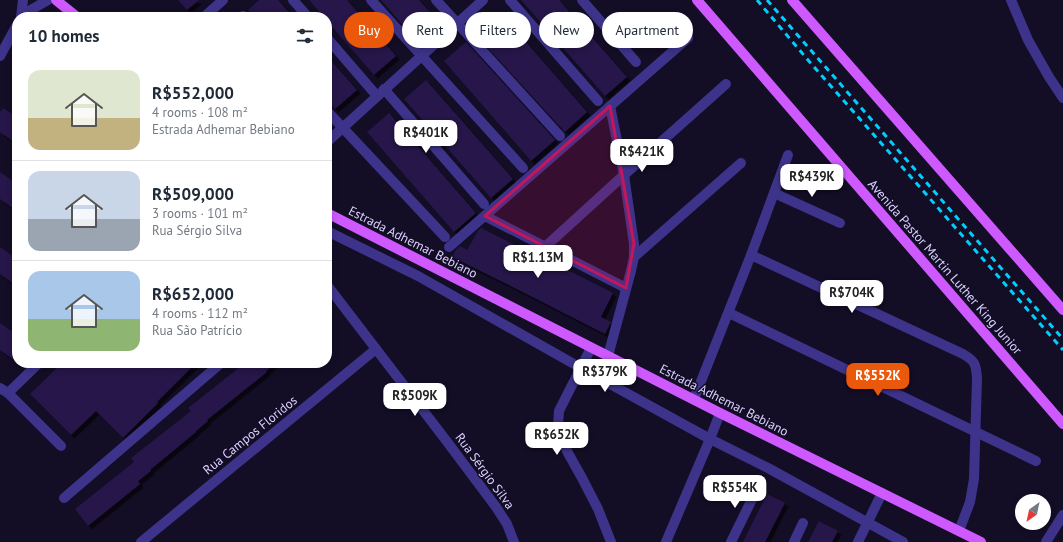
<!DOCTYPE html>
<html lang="en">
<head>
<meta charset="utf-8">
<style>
	:root { --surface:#fff; --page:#f2f2f3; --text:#1f2937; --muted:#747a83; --line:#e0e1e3; --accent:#ea580c }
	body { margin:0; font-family:"PT Sans",sans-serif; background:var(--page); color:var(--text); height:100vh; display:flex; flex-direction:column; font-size:15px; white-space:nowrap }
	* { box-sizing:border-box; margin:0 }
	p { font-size:13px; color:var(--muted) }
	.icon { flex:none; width:22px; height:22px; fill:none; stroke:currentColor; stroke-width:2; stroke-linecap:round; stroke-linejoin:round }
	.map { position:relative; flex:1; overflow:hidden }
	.sheet { position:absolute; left:12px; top:12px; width:320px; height:356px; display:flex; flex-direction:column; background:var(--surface); border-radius:16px; box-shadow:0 2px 6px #0003 }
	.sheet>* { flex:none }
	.banner { position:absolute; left:344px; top:12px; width:380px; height:36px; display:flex; gap:8px }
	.needle { width:26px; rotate:213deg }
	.tools { position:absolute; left:1015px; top:494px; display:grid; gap:8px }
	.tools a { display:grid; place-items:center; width:36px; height:36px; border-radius:50%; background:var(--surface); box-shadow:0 2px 6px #0003; font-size:20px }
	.price { position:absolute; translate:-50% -34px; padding:0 9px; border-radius:8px; background:#fff; color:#222; font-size:13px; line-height:26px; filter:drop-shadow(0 1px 2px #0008) }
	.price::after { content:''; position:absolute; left:50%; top:24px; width:12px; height:9px; margin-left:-6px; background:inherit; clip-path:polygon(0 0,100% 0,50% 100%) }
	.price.selected { background:var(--accent); color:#fff }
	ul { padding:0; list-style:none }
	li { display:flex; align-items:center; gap:12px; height:100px; padding:0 16px }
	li+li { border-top:1px solid var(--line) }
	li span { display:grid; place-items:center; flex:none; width:112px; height:80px; border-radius:12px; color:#555 }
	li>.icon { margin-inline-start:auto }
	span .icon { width:48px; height:48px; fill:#fffc; stroke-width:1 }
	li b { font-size:17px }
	h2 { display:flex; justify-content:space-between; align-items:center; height:48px; padding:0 16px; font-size:17px }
	.chip { padding:0 14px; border-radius:18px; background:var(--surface); box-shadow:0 2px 6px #0003; font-size:14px; line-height:36px }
	.chip.selected { background:var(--accent); color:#fff }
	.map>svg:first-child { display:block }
	.building { fill:#251749; filter:url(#shadow) }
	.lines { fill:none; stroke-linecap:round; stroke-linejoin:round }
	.minor { stroke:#3d338a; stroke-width:10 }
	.major { stroke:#ce59ff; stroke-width:10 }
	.rail { stroke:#00cffd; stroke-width:3; stroke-dasharray:6 5; stroke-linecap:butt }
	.marked { fill:#c2185b; fill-opacity:0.2; stroke:#c2185b; stroke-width:3; stroke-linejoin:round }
	.labels { text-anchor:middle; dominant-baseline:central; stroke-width:3; stroke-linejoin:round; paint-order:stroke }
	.street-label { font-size:13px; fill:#dbd2ff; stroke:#130d26 }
</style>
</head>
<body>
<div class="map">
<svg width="1063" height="542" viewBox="0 0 1063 542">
	<defs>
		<filter id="shadow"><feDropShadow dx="3.5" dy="3.5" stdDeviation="0" flood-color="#0009"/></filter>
	</defs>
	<rect width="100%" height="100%" fill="#130d26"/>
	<g class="building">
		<polygon points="178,0 199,0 187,10"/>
		<polygon points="259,0 278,0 293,17 255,17 248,10"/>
		<polygon points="309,0 347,0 396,56 374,75 327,21 327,17 324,17"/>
		<polygon points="381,0 419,0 437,20 415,39"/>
		<polygon points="521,0 559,0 627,77 605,96"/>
		<polygon points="500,12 587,112 565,132 475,34"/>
		<polygon points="466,42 555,140 531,161 444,61"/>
		<polygon points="327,56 357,90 335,109 327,100"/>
		<polygon points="426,80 513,179 491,198 404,99"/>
		<polygon points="3,108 17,117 17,144 0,132 0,112"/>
		<polygon points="389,113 476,213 454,232 367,132"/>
		<polygon points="0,172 17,184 17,211 0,199"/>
		<polygon points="481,228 535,255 570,271 613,293 601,317 611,322 605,334 507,284 452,257 455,251 460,246 467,250 478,231"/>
		<polygon points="0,247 17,259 17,286 0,274"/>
		<polygon points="0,323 17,335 17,362 0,350"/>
		<polygon points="62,363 154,363 160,369 166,363 196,363 157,402 158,403 123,438 96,411 71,435 30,394"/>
		<polygon points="245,363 276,363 266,371 267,372 207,420 208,421 196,431 196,432 150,470 151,471 138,481 140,484 88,526 75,509 134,462 131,458 191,411 188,408"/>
		<polygon points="767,494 785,503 765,542 743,542"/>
		<polygon points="819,521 838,531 832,542 808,542"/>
	</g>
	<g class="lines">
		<g class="minor">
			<polyline points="293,0 308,17"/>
			<polyline points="371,0 523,168"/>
			<polyline points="436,0 560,136"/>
			<polyline points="510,0 598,101"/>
			<polyline points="582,0 636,62"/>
			<polyline points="1011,0 1028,40 1049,77 1063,98"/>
			<polyline points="22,15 48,0"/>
			<polyline points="243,16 244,17"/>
			<polyline points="21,17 23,0"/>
			<polyline points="204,17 223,0"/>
			<polyline points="327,38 377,96"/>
			<polyline points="0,56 17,25"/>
			<polyline points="384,89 484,204"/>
			<polyline points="327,111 445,237"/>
			<polyline points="327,142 483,0"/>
			<polyline points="774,193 840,223"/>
			<polyline points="485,216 626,288"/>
			<polyline points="327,231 418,276 581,368 710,439 768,468 903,542"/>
			<polyline points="449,247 688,38"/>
			<polyline points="545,247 624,175 726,84"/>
			<path d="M751,255L963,354C975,361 976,364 977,378L974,479L970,502L959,531"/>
			<polyline points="634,257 741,163"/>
			<polyline points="327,285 445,439 496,507 507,524 514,542"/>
			<polyline points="729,313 1036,461"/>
			<polyline points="591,348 567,395 559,411 558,425 561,439 568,453 582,478 598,509 611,542"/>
			<polyline points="608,356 631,271 634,257 634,244 624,175 610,106"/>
			<polyline points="0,388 8,393 61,446"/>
			<polyline points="8,393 39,363"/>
			<polyline points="694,399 751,255 788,155"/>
			<polyline points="64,498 221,363"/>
			<polyline points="141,542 376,349"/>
			<polyline points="666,542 710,439 720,413"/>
			<polyline points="731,542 759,485"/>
			<polyline points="794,542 803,523"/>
			<polyline points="858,542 882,493"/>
			<polyline points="1046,542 1063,515"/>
		</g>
		<g class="major">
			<polyline points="56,0 77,17"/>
			<polyline points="697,0 1063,424"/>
			<polyline points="792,0 1063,310"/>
			<polyline points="327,213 720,413 981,542"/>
		</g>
		<g class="rail">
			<polyline points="757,0 808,60 1063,350"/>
			<polyline points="767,0 1063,339"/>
		</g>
	</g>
	<path class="marked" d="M610,106L634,244L626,288L485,216Z"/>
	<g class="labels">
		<g class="street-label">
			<text transform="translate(413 242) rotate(27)">Estrada Adhemar Bebiano</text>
			<text transform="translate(945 267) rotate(49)">Avenida Pastor Martin Luther King Junior</text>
			<text transform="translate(724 400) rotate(27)">Estrada Adhemar Bebiano</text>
			<text transform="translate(250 435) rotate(-39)">Rua Campos Floridos</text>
			<text transform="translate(485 471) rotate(54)">Rua Sérgio Silva</text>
		</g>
	</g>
</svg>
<div class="tools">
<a><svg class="needle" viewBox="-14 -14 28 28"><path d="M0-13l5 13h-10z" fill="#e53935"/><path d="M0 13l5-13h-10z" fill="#747a83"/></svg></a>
</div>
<b class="price" style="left:426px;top:154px">R$401K</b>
<b class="price" style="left:642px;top:173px">R$421K</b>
<b class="price" style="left:812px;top:198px">R$439K</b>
<b class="price" style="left:538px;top:279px">R$1.13M</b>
<b class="price" style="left:852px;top:314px">R$704K</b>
<b class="price" style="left:605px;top:393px">R$379K</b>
<b class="price selected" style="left:878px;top:397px">R$552K</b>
<b class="price" style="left:415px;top:417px">R$509K</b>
<b class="price" style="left:557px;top:456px">R$652K</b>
<b class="price" style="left:735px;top:509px">R$554K</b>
<div class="banner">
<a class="chip selected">Buy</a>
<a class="chip">Rent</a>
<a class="chip">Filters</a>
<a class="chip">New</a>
<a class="chip">Apartment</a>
</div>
<section class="sheet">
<h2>10 homes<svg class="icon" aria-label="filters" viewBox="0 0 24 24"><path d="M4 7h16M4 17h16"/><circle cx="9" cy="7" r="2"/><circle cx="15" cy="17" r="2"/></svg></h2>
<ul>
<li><span style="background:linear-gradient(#dfe7d0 60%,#c2b280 0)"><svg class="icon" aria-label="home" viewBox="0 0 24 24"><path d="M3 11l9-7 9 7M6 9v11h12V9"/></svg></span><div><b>R$552,000</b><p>4 rooms · 108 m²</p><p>Estrada Adhemar Bebiano</p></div></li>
<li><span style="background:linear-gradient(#c9d6e8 60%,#9aa5b1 0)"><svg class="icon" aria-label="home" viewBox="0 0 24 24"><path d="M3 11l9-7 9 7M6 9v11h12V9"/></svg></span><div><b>R$509,000</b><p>3 rooms · 101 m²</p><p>Rua Sérgio Silva</p></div></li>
<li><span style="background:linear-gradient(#a9c7e8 60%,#8fb573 0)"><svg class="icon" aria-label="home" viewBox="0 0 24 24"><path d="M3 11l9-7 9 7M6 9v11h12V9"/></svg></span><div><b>R$652,000</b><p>4 rooms · 112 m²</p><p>Rua São Patrício</p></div></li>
</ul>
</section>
</div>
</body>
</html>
